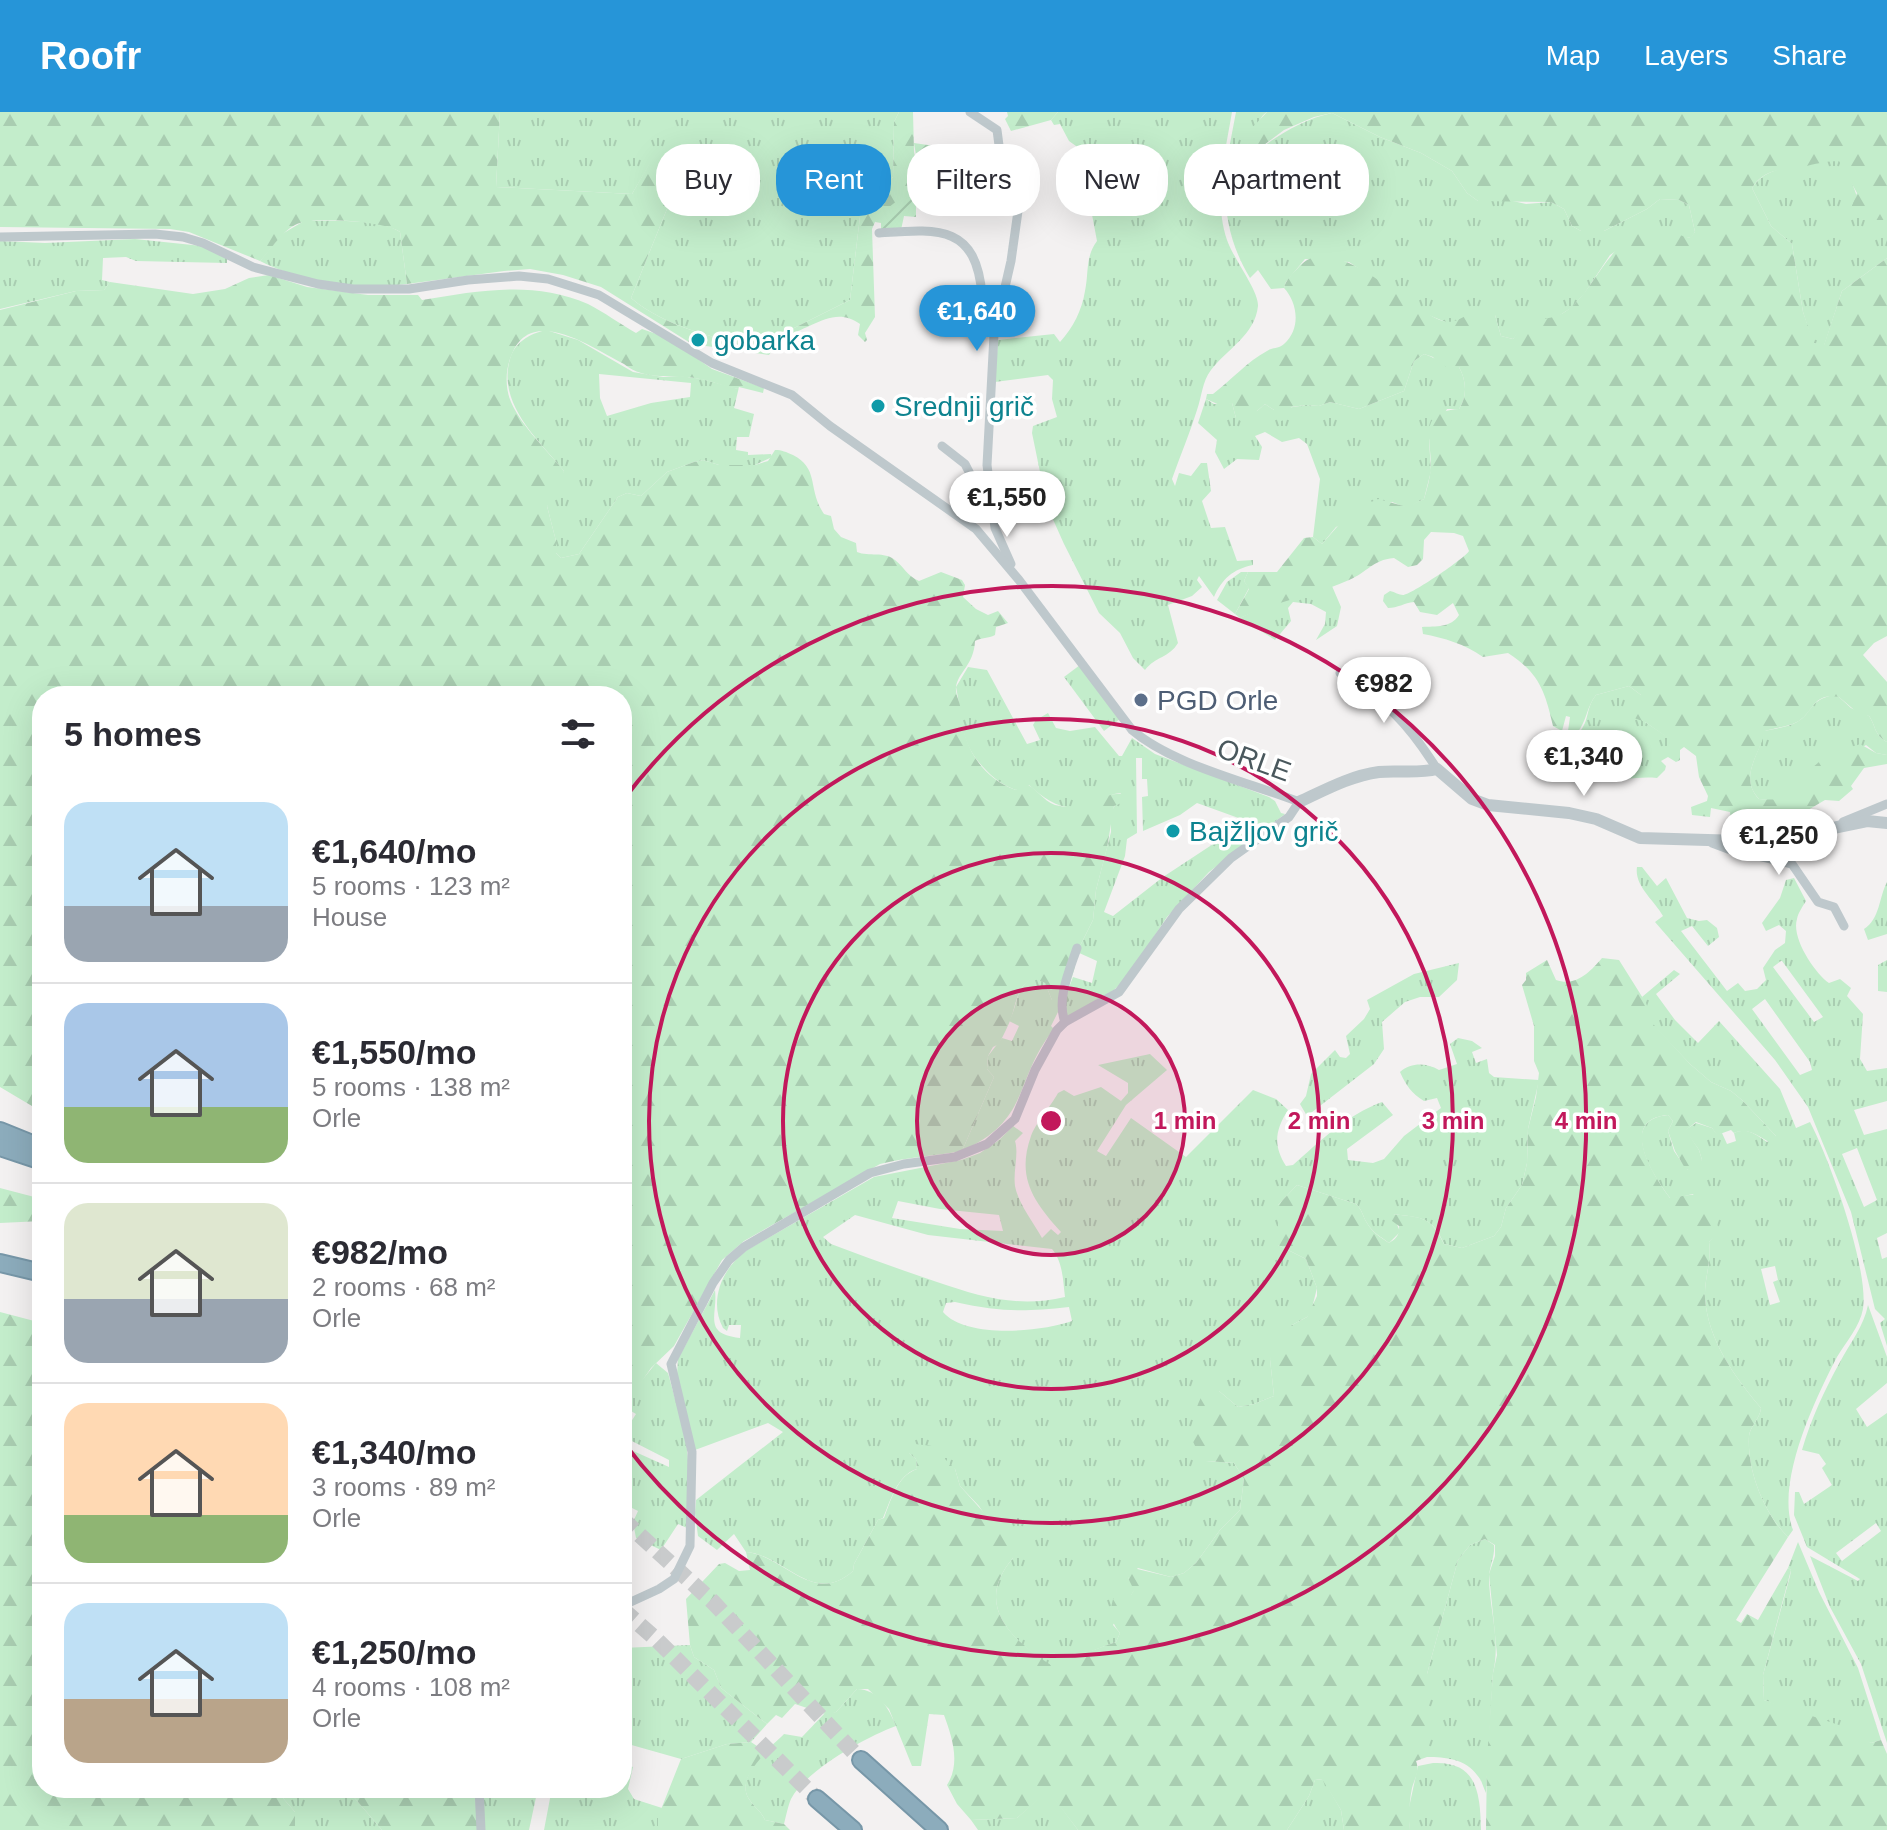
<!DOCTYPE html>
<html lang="en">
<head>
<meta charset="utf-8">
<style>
	:root { --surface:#fff; --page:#f7f7f7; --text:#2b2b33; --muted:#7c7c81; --line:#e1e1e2; --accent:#2695d8 }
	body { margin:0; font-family:Helvetica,sans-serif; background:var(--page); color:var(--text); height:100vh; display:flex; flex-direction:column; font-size:30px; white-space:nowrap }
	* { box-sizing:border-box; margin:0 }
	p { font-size:26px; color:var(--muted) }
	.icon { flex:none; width:44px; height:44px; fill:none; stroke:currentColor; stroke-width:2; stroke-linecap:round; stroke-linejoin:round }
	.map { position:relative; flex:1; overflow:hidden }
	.side { position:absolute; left:32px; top:574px; width:600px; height:1112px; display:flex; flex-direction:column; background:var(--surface); border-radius:32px; box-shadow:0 8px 32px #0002 }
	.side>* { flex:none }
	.hud { position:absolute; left:656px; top:32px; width:760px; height:72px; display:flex; gap:16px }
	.price { position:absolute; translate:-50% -68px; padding:0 18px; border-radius:28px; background:#fff; color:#222; font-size:26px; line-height:52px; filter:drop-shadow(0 2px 4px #0008) }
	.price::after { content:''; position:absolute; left:50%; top:48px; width:24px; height:18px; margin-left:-12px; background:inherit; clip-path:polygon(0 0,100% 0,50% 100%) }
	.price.on { background:var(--accent); color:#fff }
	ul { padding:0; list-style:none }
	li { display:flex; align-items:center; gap:24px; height:200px; padding:0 32px }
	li+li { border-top:2px solid var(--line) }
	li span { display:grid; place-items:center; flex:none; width:224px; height:160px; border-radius:24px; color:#555 }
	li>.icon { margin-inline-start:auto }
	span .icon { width:96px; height:96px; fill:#fffc; stroke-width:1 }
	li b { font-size:34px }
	h2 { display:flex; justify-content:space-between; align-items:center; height:96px; padding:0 32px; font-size:34px }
	.tag { padding:0 28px; border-radius:32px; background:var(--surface); box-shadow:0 8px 32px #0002; font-size:28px; line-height:72px }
	.tag.on { background:var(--accent); color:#fff }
	header { display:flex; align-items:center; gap:48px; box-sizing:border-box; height:112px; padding:0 40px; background:var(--accent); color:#fff }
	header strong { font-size:38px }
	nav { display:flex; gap:44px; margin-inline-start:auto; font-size:28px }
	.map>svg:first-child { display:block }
	.grass { fill:url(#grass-tufts); fill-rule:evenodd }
	.forest { fill:url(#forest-firs) }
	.garden { fill:url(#garden-furrows) }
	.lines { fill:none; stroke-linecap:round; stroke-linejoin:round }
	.motorway-tunnel { stroke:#c9cbcc; stroke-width:16; stroke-dasharray:16 8; stroke-linecap:butt }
	.motorway-casing { stroke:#7797a8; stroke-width:20 }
	.minor { stroke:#bec8cc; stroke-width:9 }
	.tertiary { stroke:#bec8cc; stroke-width:12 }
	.motorway { stroke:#8cacbc; stroke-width:16 }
	.ring { fill:none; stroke:#c2185b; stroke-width:4 }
	.culture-dot { fill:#0f9aa8; stroke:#fff; stroke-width:3 }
	.service-dot { fill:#5c6f8a; stroke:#fff; stroke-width:3 }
	.labels { text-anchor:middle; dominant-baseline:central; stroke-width:7; stroke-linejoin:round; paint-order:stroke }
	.culture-label { font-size:28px; fill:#0d838f; stroke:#fff; text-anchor:start }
	.service-label { font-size:28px; fill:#4e5e75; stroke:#fff; text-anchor:start }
	.street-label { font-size:28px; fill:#4a585d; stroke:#fff }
	.centre { fill:#c2185b; stroke:#fff; stroke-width:4 }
	.ring-label { font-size:24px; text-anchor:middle; font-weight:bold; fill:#c2185b; stroke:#fff; stroke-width:7; stroke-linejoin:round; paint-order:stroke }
</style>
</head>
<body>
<header>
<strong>Roofr</strong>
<nav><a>Map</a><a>Layers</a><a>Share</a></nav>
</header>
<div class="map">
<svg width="1887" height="1718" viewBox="0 0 1887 1718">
	<defs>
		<pattern id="grass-tufts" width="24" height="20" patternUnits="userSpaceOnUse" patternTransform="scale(2)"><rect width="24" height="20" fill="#c3edcb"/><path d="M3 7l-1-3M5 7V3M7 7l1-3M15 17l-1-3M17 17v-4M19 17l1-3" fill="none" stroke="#a9cdb1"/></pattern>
		<pattern id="forest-firs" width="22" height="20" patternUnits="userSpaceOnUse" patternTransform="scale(2)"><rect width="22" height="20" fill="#c3edcb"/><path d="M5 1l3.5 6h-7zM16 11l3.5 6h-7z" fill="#a9cdb1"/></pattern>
		<pattern id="garden-furrows" width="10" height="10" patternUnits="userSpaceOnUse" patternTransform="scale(2)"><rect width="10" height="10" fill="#c3edcb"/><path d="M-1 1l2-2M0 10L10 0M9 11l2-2" fill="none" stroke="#a9cdb1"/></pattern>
	</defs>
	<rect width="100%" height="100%" fill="#f3f1f1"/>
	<g class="grass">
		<path d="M500,0H899L894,10L893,65L868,83L861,96L850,188L754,236C712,224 665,215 631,186L673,82L649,53L632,82L496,75Z"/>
		<path d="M1058,0H1232C1225,42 1213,86 1227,128C1233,146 1259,179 1258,194C1255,223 1227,237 1211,258C1202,270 1202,284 1197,298C1190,321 1180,344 1172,367L1175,374L1179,361L1191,364L1201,351H1207L1211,379L1202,389L1211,416L1225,415L1237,449L1253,448V453C1233,457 1222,467 1214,485L1199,464L1197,468L1202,475L1192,484L1168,493L1178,531C1169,546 1156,544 1145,558L1133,546L1120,521L1099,501L1064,432L1047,394L1032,321L1033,314L1057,305L1052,287L1053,268L1048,263L995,270L998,228L1054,222L1060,230C1073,216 1082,198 1085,179C1089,161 1085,145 1097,129L1090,92L1093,87L1090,67L1086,66L1076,34L1069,29L1060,12L1054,13L1051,8Z"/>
		<path d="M1236,0H1267C1257,7 1260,13 1255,23C1250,33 1238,38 1228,42Z"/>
		<path d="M1332,1L1380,25L1421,41L1452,59L1467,81L1478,89L1504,87L1526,92L1551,90L1564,97L1572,114L1581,119H1604L1647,97L1660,87L1679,88L1689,93L1695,120L1691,126L1648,120L1638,124L1610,143L1584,182L1571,196L1557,205L1519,220L1513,227L1501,224L1495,203L1448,211L1426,202L1349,150L1305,147L1286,170L1284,176L1271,177L1258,158L1250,166C1230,133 1223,99 1226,61C1261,37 1290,10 1332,1Z"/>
		<path d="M1822,49H1840C1853,68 1858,86 1863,108H1887V146L1842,179L1824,234L1813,231L1803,200L1792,132L1771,114L1752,76C1767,52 1797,56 1822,49Z"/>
		<path d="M304,109C329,109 380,106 400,120L407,172C361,178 301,170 260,149L282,122Z"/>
		<polygon points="135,127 202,134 227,146 227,151 136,149 126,145 103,146 102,168 110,170 104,178 76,179 0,197 0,129 45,131"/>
		<path d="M546,218L578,228L633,260L663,265L680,264L702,267L738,277L739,275L734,296L754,302L749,325H737L736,338L748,340V343L771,342L772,345L755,353H719L703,348L694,350L667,360L641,384L627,381L618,385L579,442L561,446L556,441V429L547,394L564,359C538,327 497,292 510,247C515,230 529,222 546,218ZM599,262L691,271L690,285L651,291L607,304L600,286Z"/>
		<path d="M1424,242C1440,247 1440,254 1459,255C1466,268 1468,284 1459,297H1447L1429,328L1431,359L1424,387L1407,396L1392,390L1336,415L1322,432L1313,425L1320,367L1307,332L1299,326L1282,330L1265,320L1255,324L1262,335L1259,348L1237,347L1224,357L1215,340L1217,328L1198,311L1206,287L1214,292L1232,291L1236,306L1257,299L1265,292L1274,298L1306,293L1319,294L1330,290L1359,297L1404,279L1414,249Z"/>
		<polygon points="1241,460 1248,460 1244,469 1249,476 1235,502 1217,488 1227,470"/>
		<polygon points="1332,474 1341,495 1337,514 1316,528 1325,512 1326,500 1311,492 1293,490 1288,496 1291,509 1275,528 1240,506 1262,495"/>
		<polygon points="1080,553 1120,607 1104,619 1064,565"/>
		<path d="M968,555L987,558L1027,632L1040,628L1033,613L1036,608L1048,601L1056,616L1070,619L1095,615L1119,644H1122L1132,626L1155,642L1269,685L1275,689L1281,701L1285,702L1209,760L1167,805L1125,868L1114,878L1065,906L1058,900L1051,914L1054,917C1013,968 1032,1007 962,1039L994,965L987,957L988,944L1002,926L1012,929L1019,914L1009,909C1018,894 1015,875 1033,865L1045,871L1052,888L1068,878L1073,865L1092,871L1097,849L1077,840L1093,808L1096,778L1111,720V701L1121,681C1111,682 1106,685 1097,689C1068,703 1050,692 1029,673L1016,678C1004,674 993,666 985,657C959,631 963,608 956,575ZM1136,646H1142V667H1147L1148,684L1142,685L1143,719L1180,703L1197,691L1244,708L1239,715L1163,765L1113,804L1104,800L1125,744L1127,727L1137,721Z"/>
		<path d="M1629,574L1641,583L1645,610L1669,626L1668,645L1661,649L1666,654L1665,658L1657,666C1638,664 1630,669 1610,665L1598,653L1592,656L1568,644C1573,628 1583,618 1586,608C1589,598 1589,592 1596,583Z"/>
		<path d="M1834,583L1839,585L1851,596L1869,604C1876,614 1874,623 1887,630V643L1876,641L1866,633L1792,684L1779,689L1759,687C1738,664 1760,644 1764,619C1774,617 1788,615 1797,610C1813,601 1808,588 1834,583Z"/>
		<path d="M1637,755H1642L1657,774L1666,766L1687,806L1699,809L1707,808L1717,816L1719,825L1708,834L1692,814L1681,819L1727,879L1738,871L1745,879L1757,877L1766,868L1763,856L1775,838L1785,831L1786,819L1779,813L1766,819L1762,811L1780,786L1786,768L1794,766L1806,789C1803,794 1798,801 1797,807C1791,826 1815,861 1829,871L1840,867L1851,876L1847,884L1863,902L1860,947L1867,959L1887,956V989L1854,998L1864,1023L1887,1017V1121L1877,1126L1882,1147L1887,1145V1234L1880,1211L1885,1207L1875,1197L1851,1100L1808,995L1775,948L1655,810L1663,804C1655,789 1634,774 1637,755ZM1781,849H1782L1823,905L1814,910L1773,855ZM1765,887L1810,950L1812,958L1800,963L1752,897ZM1857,1036L1877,1088L1864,1095L1842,1042Z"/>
		<path d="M1887,770V822L1868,828L1864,817C1880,807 1879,785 1887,770Z"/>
		<polygon points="1887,848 1887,880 1878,879 1878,853"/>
		<polygon points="1459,851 1457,868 1439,885 1420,885 1405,890 1382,910 1384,937 1374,952 1307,1004 1300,992 1306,984 1311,962 1335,938 1340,945 1346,946 1350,942 1346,924 1364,907 1370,897 1367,888 1414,862"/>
		<path d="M1674,858L1680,862L1656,882L1675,908L1698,931L1719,909L1780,977L1796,1016L1810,1010C1830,1048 1869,1157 1863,1197C1860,1214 1846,1230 1837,1245C1815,1287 1775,1371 1793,1418L1788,1425C1764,1401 1747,1359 1749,1324C1750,1314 1760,1307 1761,1296C1735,1265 1708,1229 1705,1186C1704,1167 1712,1149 1709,1130L1714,1124L1693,1082L1671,1087C1653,1064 1617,1008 1668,1003L1673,1009L1668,1019L1674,1039L1687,1058L1702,1048L1699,1038L1685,1018L1696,1011L1712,1016L1717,1022L1722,1021L1727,1032L1736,1029L1734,1021C1747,1015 1755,1022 1767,1030L1776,1024L1742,988L1731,979L1711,970L1690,952L1653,913L1642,885ZM1775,1154L1778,1168L1773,1170L1780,1190L1770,1193L1761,1157Z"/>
		<path d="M1458,926L1472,929L1482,936L1472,940L1476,951L1487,947L1489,961L1494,965L1539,968L1528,1017L1527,1051L1522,1073L1506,1096L1501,1115L1494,1124L1462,1136L1444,1132C1432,1104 1421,1106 1393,1102L1400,1120L1389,1131C1381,1125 1372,1120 1367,1111C1362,1103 1363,1099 1356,1092L1297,1073L1278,1093V1133L1306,1147L1317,1176L1311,1200L1307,1205L1292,1213L1270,1247L1274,1284L1254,1292L1238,1295L1219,1279L1206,1349L1234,1351L1244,1367L1240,1398L1220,1418L1196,1451L1184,1461L1171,1465L1138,1456L1128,1466L1135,1477L1113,1513L1120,1521L1116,1530L1051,1554C1011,1527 973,1493 1013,1446L979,1394L960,1374L955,1357L909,1341L916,1347L917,1357C897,1363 891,1388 883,1406L878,1408L854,1452L853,1459C813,1495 785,1443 746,1440L734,1422L717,1438L698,1424L695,1401L696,1388L783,1320L768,1311L695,1338L677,1263L678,1247L715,1178C718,1203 702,1222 740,1226L741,1213H729L727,1219L723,1216C708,1188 723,1155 747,1138L874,1065L961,1048L980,1041L999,1028L1013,1014L1023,1021L1015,1029C1019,1042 1013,1059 1015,1074C1018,1091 1033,1110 1042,1126L1051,1117L1058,1123L1061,1120C1034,1090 1016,1066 1031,1024C1035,1012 1051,994 1058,981L1064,978L1074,984L1101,975L1121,989L1128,981V971L1098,953L1150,942L1167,958L1126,993L1097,1039L1106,1044L1131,1006L1186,1045L1253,978L1276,987L1288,998C1275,1018 1273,1034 1286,1054L1293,1053C1320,1029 1347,1003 1382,990L1393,1003L1347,1037L1348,1048L1373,1051L1384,1047L1404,1024L1441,996L1437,986L1424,989C1411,981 1406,973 1400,960C1412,950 1426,951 1439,958L1457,952L1450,932ZM898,1089L940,1097L999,1103L1003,1119L960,1117L892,1106ZM855,1103L928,1123L1052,1137C1063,1150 1063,1169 1065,1185C1018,1196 981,1185 937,1170C901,1158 866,1145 831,1132L823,1125ZM955,1190C1001,1200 1022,1200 1069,1195L1072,1209C1041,1220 966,1227 943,1200L946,1191Z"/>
		<path d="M1868,1193L1887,1245V1271L1856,1297L1867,1315L1887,1301V1631L1861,1552L1830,1495L1810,1444L1858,1469L1860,1467L1807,1435L1794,1403L1795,1380H1799L1804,1392L1832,1373L1822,1356L1826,1352L1819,1342L1802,1338C1811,1307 1824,1279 1840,1250C1850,1231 1864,1214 1868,1193ZM1876,1411L1881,1419L1842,1449L1836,1441Z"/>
		<polygon points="656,1251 668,1261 686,1327 690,1369 687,1416 678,1412 661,1438 636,1426 633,1410 638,1399 622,1391 622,1334 669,1355 669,1348 622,1324 622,1313 627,1316 636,1302 624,1295 634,1278"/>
		<path d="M1485,1427L1494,1433C1495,1444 1490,1453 1489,1464C1489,1497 1501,1528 1493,1561L1486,1681C1483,1675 1482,1668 1477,1663C1466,1647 1445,1645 1427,1645V1562L1458,1448L1470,1433Z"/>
		<polygon points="1798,1430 1819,1480 1858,1556 1881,1628 1871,1631 1764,1588 1763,1563 1790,1464 1791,1458 1788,1456"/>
		<polygon points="690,1533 694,1545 714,1558 721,1576 767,1612 751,1630 727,1632 681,1647 628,1632 624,1651 633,1655 628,1677 634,1687 662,1696 658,1718 544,1718 552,1676 622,1676 622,1570 629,1570 631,1565 622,1560 622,1536"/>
		<path d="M857,1577C879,1578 888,1595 896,1614C866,1625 806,1658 791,1687C788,1694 786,1704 784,1712L765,1708C761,1699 754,1695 749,1687C734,1664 770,1636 784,1622L802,1625L824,1602L836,1600Z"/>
		<path d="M1433,1651C1478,1649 1480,1682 1481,1718H1410L1408,1700L1418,1654Z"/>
		<polygon points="1323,1667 1341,1698 1344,1718 1287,1718 1309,1684 1315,1668"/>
		<polygon points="285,1676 346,1676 382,1718 295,1718 295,1700 282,1685 281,1678"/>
		<polygon points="482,1676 538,1676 529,1718 485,1718"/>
		<polygon points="1038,1687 1055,1687 1078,1718 978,1718 971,1708 1017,1706"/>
	</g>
	<g class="forest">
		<path d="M0,0H500L496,75L632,82L649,52L673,82L631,186C665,215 712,224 754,236L850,188L861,96L868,83L893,65L894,10L899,0H913L914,40L920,67L918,76L875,110L872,117L875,205L865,221L867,228L865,230L858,223L860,212C833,192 810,219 782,224L769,243L692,232L601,175L563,163L530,157L504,159L407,172L400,120C384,109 312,104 295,113C280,121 272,137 260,149L189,120L170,117L0,115Z"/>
		<polygon points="1007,0 1058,0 1051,8 1011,19 1005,7 1008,4"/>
		<path d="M1267,0H1887V108H1863L1851,96L1857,81L1839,49C1826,49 1815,52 1802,55C1780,59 1765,56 1752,76L1771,114L1792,132L1803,200L1814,231L1824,233L1842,179L1887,146V524L1874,531L1863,543L1887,570V630C1874,623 1876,614 1869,604L1859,602L1839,585C1812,580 1814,601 1797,610C1787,615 1774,616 1765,619C1760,643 1738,664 1759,687C1806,691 1791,672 1819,650C1830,642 1848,637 1860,632L1876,641L1887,643V652L1864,656L1851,674L1853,677L1839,689L1825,688L1808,698L1814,717L1733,726L1730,700L1711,696L1710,705L1692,703L1691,695L1707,689L1708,684L1699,665L1696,644L1684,635L1680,638V648L1676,650L1668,645V626L1645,610L1634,606L1630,596L1641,589V583L1629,574L1596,583C1586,596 1587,609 1577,621L1568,619L1570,605L1566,604L1562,619L1553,614C1545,579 1539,561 1508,541L1483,545C1465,532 1444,526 1423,522L1422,515C1436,514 1451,516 1459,503L1453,491L1437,503L1420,500L1414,490C1404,491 1398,496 1388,496L1383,489L1384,483L1390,479C1395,480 1399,483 1403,483C1411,483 1465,446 1469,439L1463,424L1454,421L1431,420L1424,428L1423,447L1417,453L1408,455L1394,446C1372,448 1368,460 1349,468C1314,484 1275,489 1240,506L1235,502L1249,477L1244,469L1248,460H1277L1304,426L1313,425L1322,432L1351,399L1378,387L1407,395L1424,387C1427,377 1430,366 1431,355C1431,326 1418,299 1459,297C1468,284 1466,268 1459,255C1448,255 1439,255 1433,245L1424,242L1414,249L1404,279L1359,297L1330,290L1319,294L1306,293L1291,295L1288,307L1281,309L1274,298L1265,292L1257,299L1255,308L1242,310L1236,306L1232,291L1222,294L1206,287L1207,282H1213C1230,269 1248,249 1267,239C1273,235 1279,237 1284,232C1301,217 1298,191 1284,176C1286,168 1292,162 1298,156C1332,114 1406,197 1443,209C1459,214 1473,195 1489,194L1495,203L1501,224L1513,227C1516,223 1520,216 1523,212C1533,204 1552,211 1569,197C1598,174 1613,116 1660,118C1670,119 1681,124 1690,126L1695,120L1689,93L1679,88L1660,87L1647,97L1604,119H1581L1572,114L1564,97L1551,90L1478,89L1467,81L1452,59L1421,41L1380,25L1332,1L1314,5L1284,18L1226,61L1228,42L1242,37L1254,24L1250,18Z"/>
		<path d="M269,163L307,175L368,183H418L422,188C478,179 533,168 588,192C604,200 620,212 636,221L642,217L668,226L712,257L764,276L763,281L739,275L738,277C724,275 713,269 700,267C674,261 645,270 624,252C594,237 532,192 512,242C505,257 505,276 511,290C522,315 547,338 564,359L559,382L547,394L556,429V441L561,446L579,442L618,385L627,381L641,384L667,360L694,350L703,348L719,353H755L768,349L775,338C782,338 786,340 793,343C820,357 807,377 824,402L831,404L834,417L841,425L856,431L857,440C869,445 884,439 895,448C905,456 906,463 919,469L941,460L962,468L965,473L963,485L976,497L988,503L998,499L1008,511L996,515L995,523C988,527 982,525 975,529C974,553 958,560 956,575C955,583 961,592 961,600C963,634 981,666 1016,678L1024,671C1036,675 1043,689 1055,693C1089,701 1098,680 1124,682V690L1114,694L1107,736L1096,778L1093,808L1071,852L1075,855L1068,878L1069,889L1056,898L1045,871L1033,866C1019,873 1017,886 1013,900C1010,911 1004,922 999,932L993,935L988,944L987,957L994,965L962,1039C934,1044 907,1045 880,1052L744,1129L722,1148L674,1234L651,1256L622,1298V584H42V1000L0,975V198L76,179L104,178L110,170L193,182L225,177L249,166Z"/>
		<path d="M1602,846L1619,848L1646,891L1654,913L1690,952L1711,970L1731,979L1742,988L1776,1024L1775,1033C1761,1027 1750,1014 1734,1021L1731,1018L1717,1023L1712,1016L1696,1010L1686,1018L1699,1038L1702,1048L1698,1056L1686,1058L1675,1039L1668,1019L1673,1009L1668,1003C1617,1007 1654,1065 1670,1086C1677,1086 1683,1083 1690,1083C1709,1080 1716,1105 1719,1120L1709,1130C1712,1149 1704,1167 1705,1186C1708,1229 1735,1265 1761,1296C1760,1307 1750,1314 1749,1324C1747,1359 1764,1401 1788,1425L1736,1508L1741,1511L1747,1502L1758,1508L1788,1456L1791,1458L1763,1563L1764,1588L1848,1616L1871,1631L1881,1628L1887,1642V1718H1486L1487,1647L1493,1561L1497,1543L1489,1462L1495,1444V1433L1485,1427L1470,1433L1458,1448L1427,1562V1645L1416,1649C1420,1660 1415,1665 1412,1676C1409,1690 1409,1704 1410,1718H1344L1341,1698L1322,1667L1315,1668L1309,1684L1287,1718H1078L1055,1688L1039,1687L1017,1706L971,1708L957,1692L947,1673C961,1651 952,1625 944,1603L929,1602L921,1654H912L889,1597L868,1577H857L836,1600L828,1603L795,1592L782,1606L776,1603L767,1612L721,1576L714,1558L694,1545L690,1533L686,1487L719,1452L725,1451L739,1459L750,1458L746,1440C784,1443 813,1495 853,1459L854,1452L878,1408L884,1406C891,1388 897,1364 917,1357L916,1347L909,1341L906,1331L932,1334L955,1357L960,1374L1012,1432L1013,1446C973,1493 1011,1527 1051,1553L1116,1530L1120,1521C1110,1509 1109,1499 1114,1484L1122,1481L1131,1483L1134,1478L1128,1466L1133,1456L1171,1465L1184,1461L1196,1451L1220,1418L1240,1398L1244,1367L1234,1351L1206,1349C1191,1331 1188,1324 1195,1301C1198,1292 1200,1285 1207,1277L1219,1279L1238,1295L1254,1292L1274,1284L1270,1247L1273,1230L1292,1213L1307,1205L1317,1184V1176L1306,1147L1278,1133V1093L1297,1073L1356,1092C1363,1099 1362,1103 1367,1111C1372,1120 1380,1125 1389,1131C1396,1127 1400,1123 1399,1114L1388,1106L1393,1102C1422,1106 1430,1103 1444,1132L1462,1136L1494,1124L1501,1115L1506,1096L1522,1073L1527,1051L1528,1017L1536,985L1539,961L1534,949V914L1522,873L1526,868V861L1547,848L1556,868C1576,875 1590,860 1602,846Z"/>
		<polygon points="0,1076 42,1087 42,1109 0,1111"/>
		<polygon points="0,1200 42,1211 42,1676 285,1676 281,1678 282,1685 295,1700 295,1718 0,1718"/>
		<path d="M751,1630L766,1640C756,1652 738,1670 749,1687C754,1695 761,1699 765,1708L784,1712L790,1718H658V1705L681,1647L727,1632Z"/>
		<polygon points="346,1676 470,1676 475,1681 478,1718 382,1718"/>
	</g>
	<path class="garden" d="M914,31L955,37L956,48H943V60L927,61L928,75L962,71L965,79L935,86L936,100L928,98L927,94L916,95V105L904,104L901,118H881V111L875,110C891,90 897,90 918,76L920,67Z"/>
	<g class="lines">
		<g class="motorway-tunnel">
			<polyline points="622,1407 713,1490 861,1648"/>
			<polyline points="622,1497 657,1528 817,1687"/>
		</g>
		<g class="motorway-casing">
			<g id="motorway">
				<polyline points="0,1019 42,1036"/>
				<polyline points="0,1035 42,1049"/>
				<polyline points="0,1151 42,1161"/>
				<polyline points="861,1648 939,1718"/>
				<polyline points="817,1687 853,1718"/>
			</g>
		</g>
		<g class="minor">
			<polyline points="970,0 997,18 1000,41 1019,92 1011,149 994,223 987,353 995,416 1011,452"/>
			<path d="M879,121C938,117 976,112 982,183C983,198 983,211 994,223"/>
			<path d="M0,125L155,122L183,125L203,131L253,155L318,172L353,177H409L468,168L519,164L548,167L599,183L712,251L792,283L830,314L976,417L1019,468L1132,618C1173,653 1248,670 1299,690L1289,705L1231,746L1179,797L1119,880L1065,910L1057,918L1035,958L1015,1007L987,1032L955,1045L904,1052L870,1061L744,1135L729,1148L713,1171L671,1252L692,1340L690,1434L674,1467L659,1477L622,1494"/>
			<polyline points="942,334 965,352 989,399"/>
			<path d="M1340,561C1388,591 1407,610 1437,657"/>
			<polyline points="1843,710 1887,692"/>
			<polyline points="1712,731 1728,737 1792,752 1818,790 1834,795 1844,814"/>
			<path d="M1065,910C1056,887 1070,857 1077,836"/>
			<polyline points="479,1676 481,1718"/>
		</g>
		<path class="tertiary" d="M1299,690C1325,678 1350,664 1379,660C1398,658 1417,662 1437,657L1472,687L1488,693L1569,701L1596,707L1640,726L1741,729L1799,723L1867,709L1887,711"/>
		<use href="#motorway" class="motorway"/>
	</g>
	<circle cx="1051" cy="1009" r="134" fill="#c2185b" fill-opacity=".12"/>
	<g class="ring">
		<circle cx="1051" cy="1009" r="134"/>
		<circle cx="1051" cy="1009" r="268"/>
		<circle cx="1051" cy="1009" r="402"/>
		<path d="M624 687A535 535 0 1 1 624 1331"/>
	</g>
	<g class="culture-dot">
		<circle cx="698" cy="228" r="8"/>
		<circle cx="878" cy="294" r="8"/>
		<circle cx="1173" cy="719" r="8"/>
	</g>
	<circle class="service-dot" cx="1141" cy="588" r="8"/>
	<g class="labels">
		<g class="culture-label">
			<text x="714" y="228">gobarka</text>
			<text x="894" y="294">Srednji grič</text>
			<text x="1189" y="719">Bajžljov grič</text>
		</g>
		<g class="service-label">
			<text x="1157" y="588">PGD Orle</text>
		</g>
		<g class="street-label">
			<text transform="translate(1254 648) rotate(20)">ORLE</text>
		</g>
	</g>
	<circle cx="1051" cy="1009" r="12" class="centre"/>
	<g class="ring-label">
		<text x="1185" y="1017">1 min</text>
		<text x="1319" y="1017">2 min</text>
		<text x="1453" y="1017">3 min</text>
		<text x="1586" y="1017">4 min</text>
	</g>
</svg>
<b class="price on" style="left:977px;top:241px">€1,640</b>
<b class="price" style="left:1007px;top:427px">€1,550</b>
<b class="price" style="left:1384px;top:613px">€982</b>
<b class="price" style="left:1584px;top:686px">€1,340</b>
<b class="price" style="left:1779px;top:765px">€1,250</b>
<div class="hud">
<a class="tag">Buy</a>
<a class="tag on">Rent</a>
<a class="tag">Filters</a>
<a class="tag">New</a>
<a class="tag">Apartment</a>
</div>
<section class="side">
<h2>5 homes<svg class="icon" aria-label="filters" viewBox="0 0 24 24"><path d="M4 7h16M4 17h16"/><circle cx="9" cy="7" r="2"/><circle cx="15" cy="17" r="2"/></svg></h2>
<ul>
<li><span style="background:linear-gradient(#bfe0f5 65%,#9aa5b1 0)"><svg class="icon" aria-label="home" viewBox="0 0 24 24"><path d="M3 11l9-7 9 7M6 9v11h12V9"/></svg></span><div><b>€1,640/mo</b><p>5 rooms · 123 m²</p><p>House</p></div></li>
<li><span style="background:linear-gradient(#a9c7e8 65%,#8fb573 0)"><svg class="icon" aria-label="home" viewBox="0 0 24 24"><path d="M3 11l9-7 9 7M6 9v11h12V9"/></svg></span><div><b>€1,550/mo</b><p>5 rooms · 138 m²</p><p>Orle</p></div></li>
<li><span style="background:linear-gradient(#dfe7d0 60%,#9aa5b1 0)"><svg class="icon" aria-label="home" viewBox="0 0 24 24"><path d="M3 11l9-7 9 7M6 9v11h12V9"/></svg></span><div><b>€982/mo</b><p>2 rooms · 68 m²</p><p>Orle</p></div></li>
<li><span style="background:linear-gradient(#ffd9b3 70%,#8fb573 0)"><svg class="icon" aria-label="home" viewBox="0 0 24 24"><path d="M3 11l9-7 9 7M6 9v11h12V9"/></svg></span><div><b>€1,340/mo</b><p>3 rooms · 89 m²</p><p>Orle</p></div></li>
<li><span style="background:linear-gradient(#bfe0f5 60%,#b9a48a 0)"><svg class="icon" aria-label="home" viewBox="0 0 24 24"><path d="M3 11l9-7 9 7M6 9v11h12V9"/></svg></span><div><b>€1,250/mo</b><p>4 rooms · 108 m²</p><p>Orle</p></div></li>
</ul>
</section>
</div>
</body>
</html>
